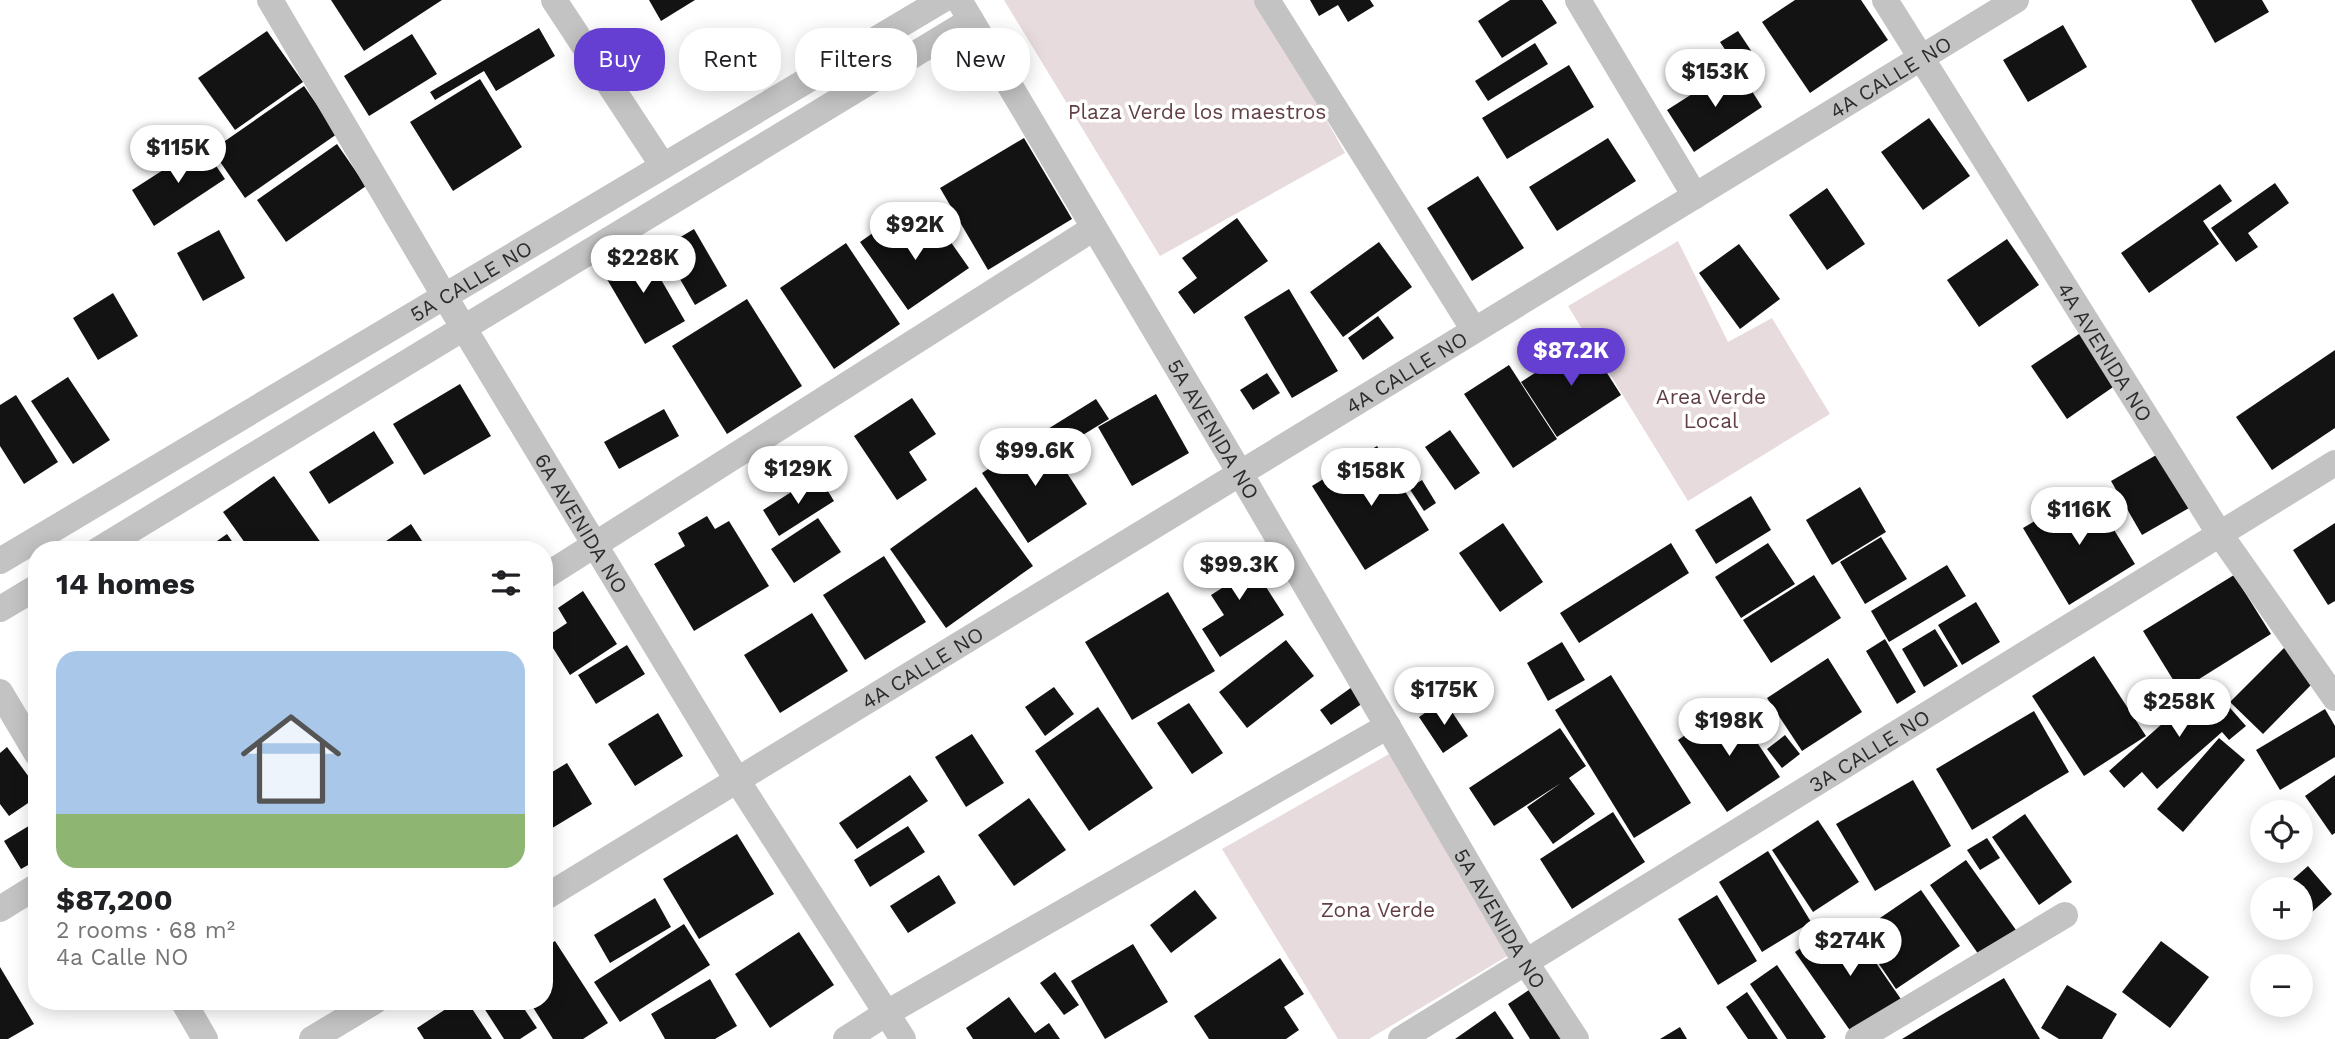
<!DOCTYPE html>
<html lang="en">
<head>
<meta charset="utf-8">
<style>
	:root { --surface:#fff; --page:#f6f6f6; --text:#202124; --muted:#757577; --line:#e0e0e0; --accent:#653fd1 }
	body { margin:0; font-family:"Work Sans",sans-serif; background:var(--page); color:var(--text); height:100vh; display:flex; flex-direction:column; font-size:26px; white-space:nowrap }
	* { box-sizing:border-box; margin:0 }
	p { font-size:23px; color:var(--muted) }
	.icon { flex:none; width:38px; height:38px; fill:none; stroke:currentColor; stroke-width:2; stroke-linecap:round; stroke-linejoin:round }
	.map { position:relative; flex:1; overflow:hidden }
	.drawer { position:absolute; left:28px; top:541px; width:525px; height:469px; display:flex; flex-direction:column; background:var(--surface); border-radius:28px; box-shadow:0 4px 18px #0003 }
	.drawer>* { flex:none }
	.guide { position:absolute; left:574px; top:28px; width:665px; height:63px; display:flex; gap:14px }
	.fabs { position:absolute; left:2250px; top:800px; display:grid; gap:14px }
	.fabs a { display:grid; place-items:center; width:63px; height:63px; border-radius:50%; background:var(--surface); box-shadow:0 4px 18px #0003; font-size:35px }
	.price { position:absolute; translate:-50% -60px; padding:0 16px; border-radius:24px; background:#fff; color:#222; font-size:23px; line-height:46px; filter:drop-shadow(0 2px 4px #0008) }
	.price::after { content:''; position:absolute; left:50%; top:42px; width:21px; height:16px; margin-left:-10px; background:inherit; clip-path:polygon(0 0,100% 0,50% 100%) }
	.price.active { background:var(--accent); color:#fff }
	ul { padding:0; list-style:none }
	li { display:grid; align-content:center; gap:14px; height:371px; padding:0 28px }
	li+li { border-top:2px solid var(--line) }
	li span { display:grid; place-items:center; height:217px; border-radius:21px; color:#555 }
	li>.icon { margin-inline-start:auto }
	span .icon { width:126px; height:126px; fill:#fffc; stroke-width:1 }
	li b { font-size:30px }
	h2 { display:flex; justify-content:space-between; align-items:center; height:84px; padding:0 28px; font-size:30px }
	.chip { padding:0 24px; border-radius:28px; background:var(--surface); box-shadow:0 4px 18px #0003; font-size:24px; line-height:63px }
	.chip.active { background:var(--accent); color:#fff }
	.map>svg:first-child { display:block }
	.green { fill:#e8dbdd }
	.building { fill:#131313 }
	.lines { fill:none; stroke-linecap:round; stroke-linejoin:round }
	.minor { stroke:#c3c3c3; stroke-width:26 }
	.labels { text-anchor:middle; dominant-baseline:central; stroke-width:7; stroke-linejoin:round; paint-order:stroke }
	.street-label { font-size:21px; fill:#2c2c2c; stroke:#fff }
	.park-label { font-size:21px; fill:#623f43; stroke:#fff }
</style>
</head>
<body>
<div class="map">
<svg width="2335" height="1039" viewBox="0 0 2335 1039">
	<rect width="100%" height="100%" fill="#fff"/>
	<g class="green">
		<polygon points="1004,0 1259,0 1345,153 1160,256"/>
		<polygon points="1678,241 1728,342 1772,318 1830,414 1688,501 1568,306"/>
		<polygon points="1396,750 1524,946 1369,1039 1338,1039 1222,849"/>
	</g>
	<g class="building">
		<polygon points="331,0 442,0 364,51"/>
		<polygon points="649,0 695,0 661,21"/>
		<polygon points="1310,0 1370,0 1374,6 1348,22 1338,5 1319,16"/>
		<polygon points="1510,0 1542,0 1557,23 1502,58 1478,21"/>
		<polygon points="1795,0 1861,0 1888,40 1810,93 1762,22"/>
		<polygon points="2191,0 2262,0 2269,12 2215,43"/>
		<polygon points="2063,25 2087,67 2028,102 2003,60"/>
		<polygon points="539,28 555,56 496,91 484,71 435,100 430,92"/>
		<polygon points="267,31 303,82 235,130 198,78"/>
		<polygon points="1738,31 1754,55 1736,66 1720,42"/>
		<polygon points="412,34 437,74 369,116 344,76"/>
		<polygon points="1535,43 1548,64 1488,101 1475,81"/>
		<polygon points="1569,65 1594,107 1507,159 1482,118"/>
		<polygon points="1736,66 1762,107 1694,152 1667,110"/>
		<polygon points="480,79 522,147 453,191 410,122"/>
		<polygon points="304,86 337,134 245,198 212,150"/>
		<polygon points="1929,118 1970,176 1923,210 1881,152"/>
		<polygon points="1024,138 1072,219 988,270 940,188"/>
		<polygon points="1608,138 1636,181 1557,231 1529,187"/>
		<polygon points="337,144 366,186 286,242 257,200"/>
		<polygon points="202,145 225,179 154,226 132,190"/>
		<polygon points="1478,176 1524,248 1472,281 1427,208"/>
		<polygon points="2275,183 2289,203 2248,233 2258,247 2236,262 2211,228"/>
		<polygon points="2220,184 2232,201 2203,221 2219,244 2149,293 2121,253"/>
		<polygon points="1827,188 1865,244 1827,270 1789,215"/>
		<polygon points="1237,218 1268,261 1194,314 1178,292 1197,278 1182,258"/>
		<polygon points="936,221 969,268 908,310 860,242 887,223 902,245"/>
		<polygon points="694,229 727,286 695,305 662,248"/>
		<polygon points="219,230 245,278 203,301 177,253"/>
		<polygon points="2007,239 2039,285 1979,327 1947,280"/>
		<polygon points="1379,242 1412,287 1343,337 1310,292"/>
		<polygon points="846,243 900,324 834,369 780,288"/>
		<polygon points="1739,244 1780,299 1740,329 1699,273"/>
		<polygon points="641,245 685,321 645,344 601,269"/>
		<polygon points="1289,289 1338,371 1292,398 1244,317"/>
		<polygon points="113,293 138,336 98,360 73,318"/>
		<polygon points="747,299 802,386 727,434 672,346"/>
		<polygon points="1378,316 1394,338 1363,360 1348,338"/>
		<polygon points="2082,332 2116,385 2067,419 2031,366"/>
		<polygon points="1586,340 1621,395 1557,437 1521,382"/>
		<polygon points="2335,350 2335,428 2272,470 2236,417"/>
		<polygon points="1509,365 1557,439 1513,468 1464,394"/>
		<polygon points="1267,373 1280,393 1253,410 1240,390"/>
		<polygon points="68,377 110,440 73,464 31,401"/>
		<polygon points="460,384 491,436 424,475 393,424"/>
		<polygon points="1156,394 1189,453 1132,486 1098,427"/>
		<polygon points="16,395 58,462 24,484 0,446 0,405"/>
		<polygon points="912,398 936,434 909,452 927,480 897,500 854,436"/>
		<polygon points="1096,399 1109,419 1055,452 1043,432"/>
		<polygon points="664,409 679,436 619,469 604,442"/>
		<polygon points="1450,430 1480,473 1455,490 1425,447"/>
		<polygon points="374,431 394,463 329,504 309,472"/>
		<polygon points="1042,434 1087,504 1028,543 982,473"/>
		<polygon points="1377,446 1429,530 1365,570 1312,486"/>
		<polygon points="2158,454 2189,508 2142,535 2111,481"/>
		<polygon points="818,475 834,501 779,536 763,510"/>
		<polygon points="274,476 326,550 250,550 223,512"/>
		<polygon points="1422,480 1436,503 1424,511 1409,488"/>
		<polygon points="976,487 1033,566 946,628 890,549"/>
		<polygon points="1860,487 1886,532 1832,565 1806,520"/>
		<polygon points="2089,489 2135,564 2069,605 2023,528"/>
		<polygon points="1751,496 1771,530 1716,564 1695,530"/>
		<polygon points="707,516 715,529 729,521 769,586 694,631 654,564 685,546 678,533"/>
		<polygon points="818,518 841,552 794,583 771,549"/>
		<polygon points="1503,523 1543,582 1500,612 1459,553"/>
		<polygon points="2335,523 2335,601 2328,605 2293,550"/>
		<polygon points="411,524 428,550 373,550"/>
		<polygon points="227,534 238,550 204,550"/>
		<polygon points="1881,537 1907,579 1865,604 1840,562"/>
		<polygon points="1671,543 1689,573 1579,643 1560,613"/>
		<polygon points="1768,543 1795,584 1741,618 1715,577"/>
		<polygon points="1239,545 1284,615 1220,657 1202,629 1224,615 1211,595 1222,588 1207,566"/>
		<polygon points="884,556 926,622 865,660 823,595"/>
		<polygon points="1947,565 1966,596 1889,642 1871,611"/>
		<polygon points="1814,575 1841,618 1771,663 1743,620"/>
		<polygon points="2234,575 2271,634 2180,691 2143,631"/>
		<polygon points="583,591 617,644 570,675 546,637 567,623 558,608"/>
		<polygon points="1168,592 1215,671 1132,720 1085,642"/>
		<polygon points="1976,602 2000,642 1962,665 1938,625"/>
		<polygon points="812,613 848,671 780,713 744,655"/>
		<polygon points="1935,629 1958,666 1924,687 1902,649"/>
		<polygon points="1885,639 1916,692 1897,704 1866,651"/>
		<polygon points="1286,640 1314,676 1247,728 1219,692"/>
		<polygon points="1562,642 1585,680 1548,701 1527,663"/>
		<polygon points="627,645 645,674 596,704 578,675"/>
		<polygon points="2286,646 2311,685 2263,734 2230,702"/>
		<polygon points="2094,656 2146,736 2084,776 2032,696"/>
		<polygon points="1828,658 1862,712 1802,751 1767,698"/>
		<polygon points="1611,675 1691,803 1634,838 1555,710"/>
		<polygon points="2208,683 2246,726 2229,740 2222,732 2157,789 2142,772 2124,788 2109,771"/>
		<polygon points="1054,687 1074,714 1045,736 1025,707"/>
		<polygon points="1352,687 1363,703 1331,725 1320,710"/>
		<polygon points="1444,700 1468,736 1443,753 1419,717"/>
		<polygon points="1189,703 1223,753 1192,774 1157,723"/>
		<polygon points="1731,703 1780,777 1727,812 1678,740"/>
		<polygon points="1098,707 1153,788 1089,831 1035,751"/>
		<polygon points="2325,709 2335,726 2335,757 2280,790 2256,750"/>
		<polygon points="2034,711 2069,772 1972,830 1936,769"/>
		<polygon points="658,713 683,756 635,786 608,744"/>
		<polygon points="1560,728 1586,766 1569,778 1595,814 1553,844 1527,807 1561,783 1494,826 1469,788"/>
		<polygon points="972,734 1004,783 966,807 935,757"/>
		<polygon points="1785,735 1800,754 1782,768 1767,749"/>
		<polygon points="2219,738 2245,760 2183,832 2157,809"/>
		<polygon points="7,747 37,788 37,797 9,816 0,804 0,753"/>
		<polygon points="567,763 592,804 544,833 544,777"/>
		<polygon points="910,775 928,801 857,849 839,823"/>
		<polygon points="2335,775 2335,833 2332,835 2305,796"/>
		<polygon points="1913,780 1951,846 1875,891 1836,824"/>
		<polygon points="1029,798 1066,850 1014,886 978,835"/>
		<polygon points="1613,812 1645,862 1572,909 1540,859"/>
		<polygon points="2025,814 2072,882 2039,905 1992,837"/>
		<polygon points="1818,820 1859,882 1813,912 1772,850"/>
		<polygon points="37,821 37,860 21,869 4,841"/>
		<polygon points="908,826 925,852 870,887 854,860"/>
		<polygon points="737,834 774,894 699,939 663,879"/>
		<polygon points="1987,838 2000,858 1980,870 1967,850"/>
		<polygon points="1768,851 1811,922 1762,952 1719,882"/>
		<polygon points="1966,860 2016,930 1979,955 1930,885"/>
		<polygon points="2308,866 2332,894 2301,922 2301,889 2282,889"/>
		<polygon points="939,875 956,903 908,933 890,906"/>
		<polygon points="1195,890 1217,918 1171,953 1150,925"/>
		<polygon points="1921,890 1960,946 1896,989 1858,933"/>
		<polygon points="1717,895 1757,961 1718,985 1678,919"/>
		<polygon points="655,898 671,927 610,963 594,935"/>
		<polygon points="1845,918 1905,1005 1856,1039 1795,952"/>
		<polygon points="684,924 710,965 620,1022 594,982"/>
		<polygon points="799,932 834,985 770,1028 735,974"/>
		<polygon points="555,941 608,1023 583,1039 553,1039 529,1001 544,1001 544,948"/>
		<polygon points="2161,941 2209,977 2170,1028 2122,992"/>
		<polygon points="1133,944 1168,1002 1105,1039 1071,981"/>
		<polygon points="1280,958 1304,994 1284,1007 1299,1030 1286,1039 1209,1039 1194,1016"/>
		<polygon points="1777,965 1826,1037 1823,1039 1787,1039 1750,984"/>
		<polygon points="0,967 34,1024 8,1039 0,1039"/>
		<polygon points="1055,972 1079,1005 1064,1015 1040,983"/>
		<polygon points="2004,978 2040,1039 1902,1039 1938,1017"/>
		<polygon points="710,979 737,1026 715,1039 665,1039 651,1014"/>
		<polygon points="2067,985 2117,1014 2102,1039 2059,1039 2041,1028"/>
		<polygon points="1529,990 1565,1039 1530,1039 1508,1004"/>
		<polygon points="1747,992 1778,1039 1748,1039 1726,1007"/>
		<polygon points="1009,997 1035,1033 1049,1023 1060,1039 973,1039 966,1028"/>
		<polygon points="458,1001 467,1001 492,1039 424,1039 417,1028"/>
		<polygon points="488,1001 519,1001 537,1028 520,1039 504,1039 482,1005"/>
		<polygon points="1495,1011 1514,1039 1455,1039"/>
		<polygon points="1680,1027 1687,1039 1660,1039"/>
	</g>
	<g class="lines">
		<g class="minor">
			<path id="s1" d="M270,0L445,297L737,780L903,1039"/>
			<polyline points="554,0 663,166"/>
			<path id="s2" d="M959,0L1240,473L1526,963L1576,1039"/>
			<polyline points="1267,0 1474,330"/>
			<polyline points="1578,0 1695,196"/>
			<path id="s3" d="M1885,0L2219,533L2335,698"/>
			<polyline points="98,550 971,20"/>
			<path id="s4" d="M0,561L942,0"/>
			<polyline points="544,577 1094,228"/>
			<polyline points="0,609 37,587"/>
			<polyline points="0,692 37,754"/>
			<path id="s5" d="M544,898L2016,0"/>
			<polyline points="0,909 37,886"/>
			<polyline points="183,1001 205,1039"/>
			<polyline points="312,1039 375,1001"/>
			<polyline points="846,1039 885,1014 1388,726"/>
			<path id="s6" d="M1401,1039L2335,463"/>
			<polyline points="1858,1039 2065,915"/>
		</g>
	</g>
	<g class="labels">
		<g class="street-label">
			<text stroke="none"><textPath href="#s5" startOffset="1577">4A CALLE NO</textPath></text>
			<text stroke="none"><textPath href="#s4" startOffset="548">5A CALLE NO</textPath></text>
			<text stroke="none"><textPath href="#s3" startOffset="415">4A AVENIDA NO</textPath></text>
			<text stroke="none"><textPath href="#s5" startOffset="1010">4A CALLE NO</textPath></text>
			<text stroke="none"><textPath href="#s2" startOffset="499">5A AVENIDA NO</textPath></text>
			<text stroke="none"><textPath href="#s1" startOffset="609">6A AVENIDA NO</textPath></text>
			<text stroke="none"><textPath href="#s5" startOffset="443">4A CALLE NO</textPath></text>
			<text stroke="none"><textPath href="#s6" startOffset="550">3A CALLE NO</textPath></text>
			<text stroke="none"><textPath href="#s2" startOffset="1066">5A AVENIDA NO</textPath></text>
		</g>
		<g class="park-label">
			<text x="1197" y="111">Plaza Verde los maestros</text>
			<text x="1711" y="396">Area Verde<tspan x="1711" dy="24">Local</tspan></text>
			<text x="1378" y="909">Zona Verde</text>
		</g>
	</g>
</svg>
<div class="fabs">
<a><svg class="icon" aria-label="locate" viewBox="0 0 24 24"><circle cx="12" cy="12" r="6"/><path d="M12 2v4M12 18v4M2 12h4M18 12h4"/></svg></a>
<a>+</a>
<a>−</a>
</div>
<b class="price" style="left:1715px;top:109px">$153K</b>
<b class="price" style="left:178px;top:185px">$115K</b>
<b class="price" style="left:915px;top:262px">$92K</b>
<b class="price" style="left:643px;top:295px">$228K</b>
<b class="price active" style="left:1571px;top:388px">$87.2K</b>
<b class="price" style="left:1035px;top:488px">$99.6K</b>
<b class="price" style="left:798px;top:506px">$129K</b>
<b class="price" style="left:1371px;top:508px">$158K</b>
<b class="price" style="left:2079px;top:547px">$116K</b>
<b class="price" style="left:1239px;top:602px">$99.3K</b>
<b class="price" style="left:1444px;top:727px">$175K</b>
<b class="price" style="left:2179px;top:739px">$258K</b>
<b class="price" style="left:1729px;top:758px">$198K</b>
<b class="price" style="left:1850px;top:978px">$274K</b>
<div class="guide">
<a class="chip active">Buy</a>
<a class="chip">Rent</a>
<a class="chip">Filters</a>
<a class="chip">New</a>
</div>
<section class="drawer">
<h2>14 homes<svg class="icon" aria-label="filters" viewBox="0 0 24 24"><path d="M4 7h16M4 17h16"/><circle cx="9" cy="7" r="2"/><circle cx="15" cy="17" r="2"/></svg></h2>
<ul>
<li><span style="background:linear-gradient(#a9c7e8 75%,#8fb573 0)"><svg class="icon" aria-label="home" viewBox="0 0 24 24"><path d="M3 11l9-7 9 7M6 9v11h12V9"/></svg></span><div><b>$87,200</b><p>2 rooms · 68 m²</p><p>4a Calle NO</p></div></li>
</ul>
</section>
</div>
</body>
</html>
